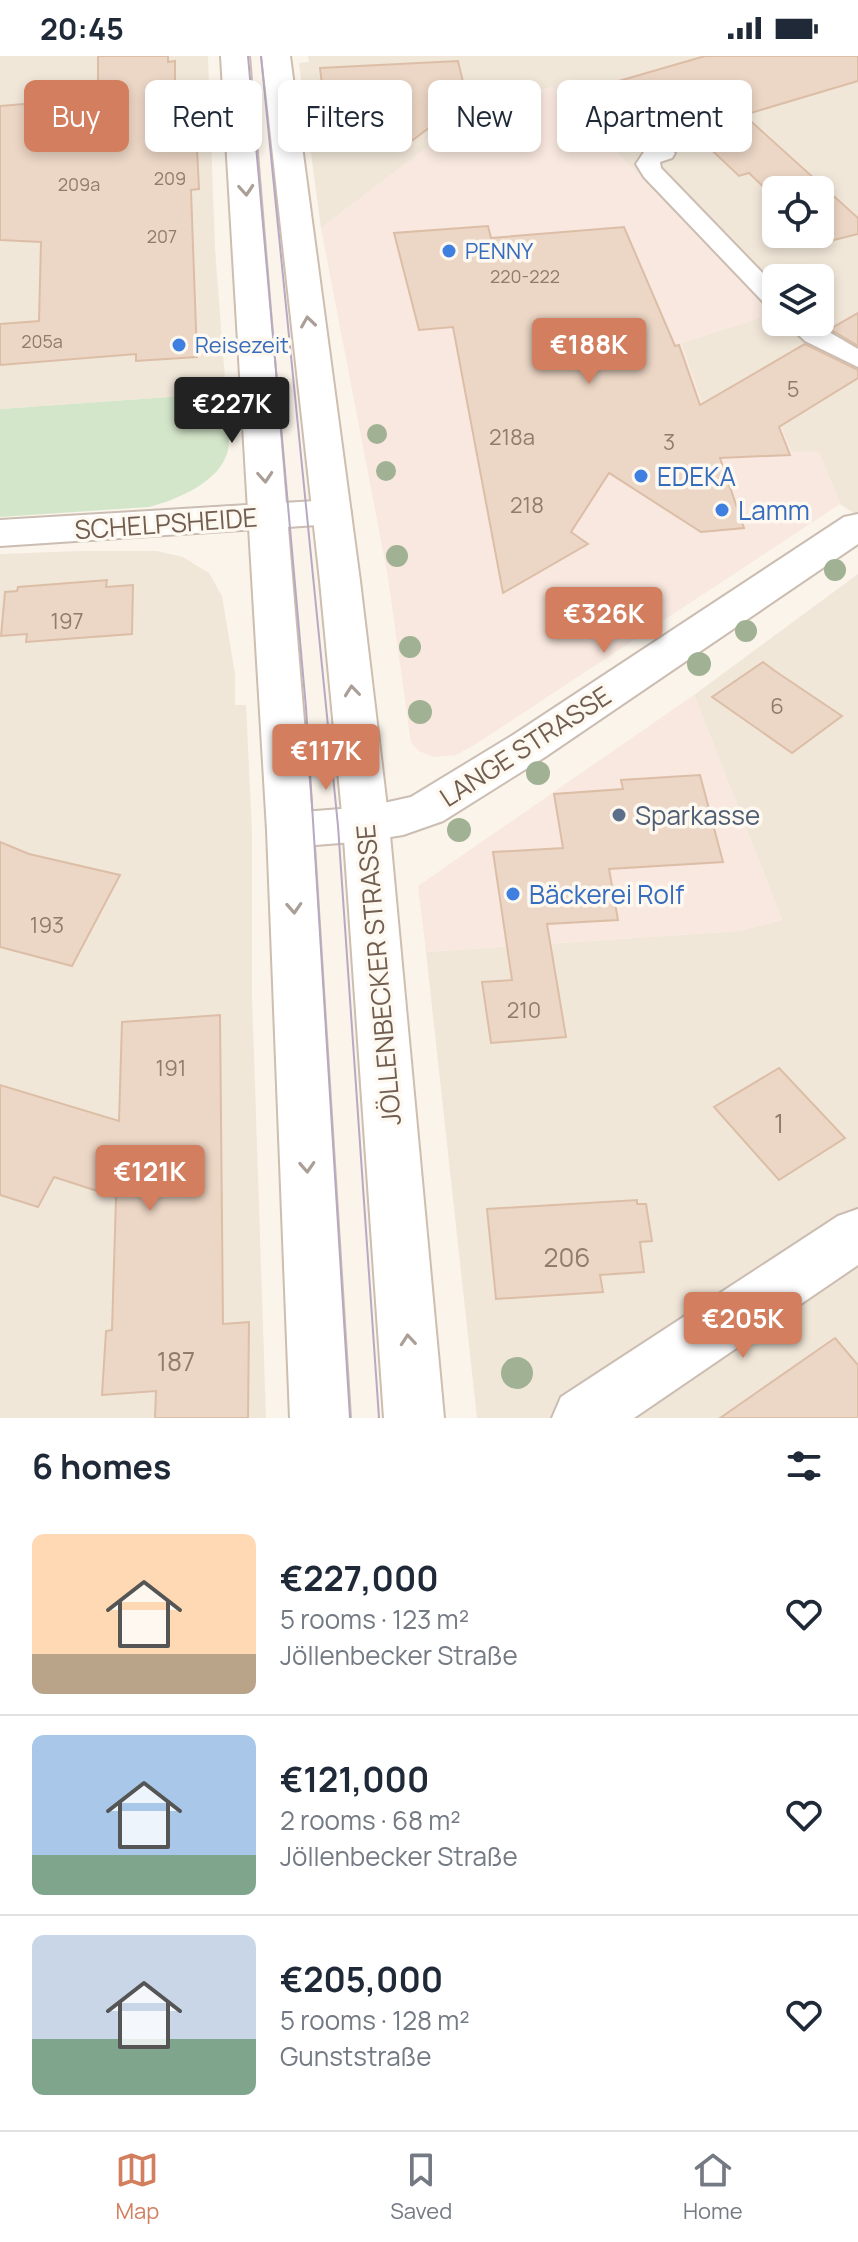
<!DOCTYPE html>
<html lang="en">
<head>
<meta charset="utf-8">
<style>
	:root { --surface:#fff; --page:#f6f6f7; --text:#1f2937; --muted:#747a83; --line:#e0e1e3; --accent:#d37f5f }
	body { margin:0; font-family:Manrope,sans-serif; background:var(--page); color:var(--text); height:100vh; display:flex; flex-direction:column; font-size:30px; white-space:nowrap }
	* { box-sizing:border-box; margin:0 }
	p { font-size:26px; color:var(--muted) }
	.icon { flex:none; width:44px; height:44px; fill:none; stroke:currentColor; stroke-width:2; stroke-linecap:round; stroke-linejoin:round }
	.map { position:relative; height:1362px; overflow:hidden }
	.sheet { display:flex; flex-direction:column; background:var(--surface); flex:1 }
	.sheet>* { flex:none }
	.top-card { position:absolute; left:24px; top:24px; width:810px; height:72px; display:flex; gap:16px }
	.controls { position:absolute; left:762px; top:120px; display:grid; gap:16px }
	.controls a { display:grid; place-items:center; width:72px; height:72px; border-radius:12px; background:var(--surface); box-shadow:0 4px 12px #0003; font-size:40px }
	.price { position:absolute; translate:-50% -68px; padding:0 18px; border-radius:8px; background:var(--accent); color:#fff; font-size:26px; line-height:52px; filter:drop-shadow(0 2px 4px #0008) }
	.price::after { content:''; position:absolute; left:50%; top:48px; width:24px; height:18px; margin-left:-12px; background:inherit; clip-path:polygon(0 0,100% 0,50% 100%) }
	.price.selected { background:#222; color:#fff }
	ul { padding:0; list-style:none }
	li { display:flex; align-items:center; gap:24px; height:200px; padding:0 32px }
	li+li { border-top:2px solid var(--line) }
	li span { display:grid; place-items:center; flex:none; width:224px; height:160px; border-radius:12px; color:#555 }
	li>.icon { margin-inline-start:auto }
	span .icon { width:96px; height:96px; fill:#fffc; stroke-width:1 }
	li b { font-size:34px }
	h2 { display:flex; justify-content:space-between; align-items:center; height:96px; padding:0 32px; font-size:34px }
	.chip { padding:0 28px; border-radius:12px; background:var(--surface); box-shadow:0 4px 12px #0003; font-size:28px; line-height:72px }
	.chip.selected { background:var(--accent); color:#fff }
	.status { display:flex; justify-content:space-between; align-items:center; height:56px; padding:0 40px; background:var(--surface); direction:ltr }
	.status svg { height:22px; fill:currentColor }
	.tabs { display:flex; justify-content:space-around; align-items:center; height:112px; border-top:2px solid var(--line); background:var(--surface); font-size:22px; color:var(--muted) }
	.tabs a { display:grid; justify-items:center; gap:4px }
	.tabs .selected { color:var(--accent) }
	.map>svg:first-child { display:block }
	.residential { fill:#f1e7d9; fill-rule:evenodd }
	.commercial { fill:#f9e8df }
	.green { fill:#d4e6ca }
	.building { fill:#ecd6c5; stroke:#dcbea7; stroke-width:2 }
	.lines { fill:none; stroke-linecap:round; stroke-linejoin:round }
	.service-casing { stroke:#cbbdb1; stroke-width:4 }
	.minor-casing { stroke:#cbbdb1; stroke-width:4 }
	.secondary-casing { stroke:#cdbeaf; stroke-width:4 }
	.service { fill:#fff; fill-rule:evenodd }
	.minor { fill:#fff; fill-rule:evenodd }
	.secondary { fill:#fff; fill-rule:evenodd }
	.tram { stroke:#b8a9c3; stroke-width:2 }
	.tree { fill:#a1b194 }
	.oneway { stroke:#aa9e96 }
	.shop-dot { fill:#3f7fe0; stroke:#fdf8f0; stroke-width:3 }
	.service-dot { fill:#5c6f8a; stroke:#fdf8f0; stroke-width:3 }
	.labels { text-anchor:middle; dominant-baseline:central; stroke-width:7; stroke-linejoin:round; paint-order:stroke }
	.far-number-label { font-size:18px; fill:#907c6d }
	.far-shop-label { font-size:22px; fill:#366cbe; stroke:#fdf8f0; text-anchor:start }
	.number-label { font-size:22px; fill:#907c6d }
	.shop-label { font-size:26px; fill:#366cbe; stroke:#fdf8f0; text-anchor:start }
	.street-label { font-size:26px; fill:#715e50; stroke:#fdf8f0 }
	.service-label { font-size:26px; fill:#4e5e75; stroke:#fdf8f0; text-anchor:start }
	.near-number-label { font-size:26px; fill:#907c6d }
</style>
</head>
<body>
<div class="status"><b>20:45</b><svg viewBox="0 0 49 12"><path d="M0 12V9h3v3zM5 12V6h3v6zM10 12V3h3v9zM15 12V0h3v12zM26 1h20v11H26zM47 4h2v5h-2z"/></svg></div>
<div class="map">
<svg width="858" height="1362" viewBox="0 0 858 1362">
	<rect width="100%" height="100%" fill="#faf4ea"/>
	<g class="residential">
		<polygon points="0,0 208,0 215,192 226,337 0,353"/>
		<path d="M308,0H858V460L840,448L819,396H792L710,369L681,287L775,257L552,31L473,57L321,172L299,7L309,6ZM776,134H820V178H776ZM776,222H820V266H776Z"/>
		<polygon points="83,495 157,495 183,501 209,517 222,540 235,618 235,649 246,649 252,775 252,939 266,1362 0,1362 0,498"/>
		<polygon points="858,518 858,1362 477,1362 426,896 738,875 782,864 694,639"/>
	</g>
	<g class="commercial">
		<polygon points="552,31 776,257 681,287 710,369 779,364 792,396 819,395 840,448 476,688 456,699 433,701 419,695 411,687 388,521 321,172 473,57"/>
		<polygon points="694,639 782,864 738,875 426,896 418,830"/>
	</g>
	<path class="green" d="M226,337C226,354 231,377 228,394C221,426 176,444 149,451L0,461V353Z"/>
	<g class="building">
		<polygon points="98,0 168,0 168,6 175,5 175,43 206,41 210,92 197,93 199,133 191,134 197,301 136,305 136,298 0,309 0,268 39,265 41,186 0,184 0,50 98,42"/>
		<polygon points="705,0 858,0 858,25 744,59 858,162 858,178 822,187 812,178 820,178 820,134 776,134 776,143 749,117 739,120 698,81 619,25"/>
		<polygon points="458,5 467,43 409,87 326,61 320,12"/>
		<polygon points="488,170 491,182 624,171 675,290 679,289 700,349 805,288 858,314 858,322 779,371 790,399 720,402 744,472 701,476 609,417 571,476 588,488 503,537 453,271 419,274 394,177"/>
		<polygon points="858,257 858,290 830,273"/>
		<polygon points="107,524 106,531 133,529 132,578 26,586 27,578 1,580 5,536 17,535 18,531"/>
		<polygon points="763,606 775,615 842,660 792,697 712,641"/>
		<polygon points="700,719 723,806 609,813 618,864 547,868 566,981 491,987 482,926 512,924 493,796 563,792 554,738 623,733 621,724"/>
		<polygon points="0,786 29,798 120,819 72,910 0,891"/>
		<polygon points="220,959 223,1268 249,1266 248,1362 155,1362 156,1335 102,1339 106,1275 112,1274 116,1141 54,1121 38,1151 0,1139 0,1029 119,1065 122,966"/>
		<polygon points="779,1012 845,1082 779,1124 714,1051"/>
		<polygon points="637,1144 637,1148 646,1148 652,1185 640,1186 644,1216 600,1219 603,1236 496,1243 487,1153"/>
		<polygon points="835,1282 858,1309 858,1362 720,1362"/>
	</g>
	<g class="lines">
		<g class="service-casing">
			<g id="service">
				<polygon points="664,90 675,97 672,102 660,106 661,112 776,231 776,252 767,250 644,121 636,108 644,96"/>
				<polygon points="785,266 812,266 858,293 858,311 805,285"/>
			</g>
		</g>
		<g class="minor-casing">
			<g id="minor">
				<polygon points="332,444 346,447 351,456 346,465 332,468 0,490 0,464"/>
				<polygon points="858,458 858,488 545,701 443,765 403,779 366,785 290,791 274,786 267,774 274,762 290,757 366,751 411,741 513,679 844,461"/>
				<polygon points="858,1153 858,1209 634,1362 552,1362 561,1341 838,1160"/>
			</g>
		</g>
		<g class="secondary-casing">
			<g id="secondary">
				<polygon points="221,0 249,0 313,774 350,1362 290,1362 267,774"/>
				<polygon points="262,0 290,0 360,525 389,768 444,1362 384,1362 343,768 320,525"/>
			</g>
		</g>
		<use href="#service" class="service"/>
		<use href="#minor" class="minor"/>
		<use href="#secondary" class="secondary"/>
		<g class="tram">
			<polyline points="248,0 306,652 350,1362"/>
			<polyline points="261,0 338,770 379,1362"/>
		</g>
	</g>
	<g class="tree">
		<circle cx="377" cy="378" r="10"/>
		<circle cx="386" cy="415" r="10"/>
		<circle cx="397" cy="500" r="11"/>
		<circle cx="835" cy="514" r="11"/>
		<circle cx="746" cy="575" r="11"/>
		<circle cx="410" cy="591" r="11"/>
		<circle cx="699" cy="608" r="12"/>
		<circle cx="420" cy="656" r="12"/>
		<circle cx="538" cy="717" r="12"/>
		<circle cx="459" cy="774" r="12"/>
		<circle cx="517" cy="1317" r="16"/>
	</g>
	<defs><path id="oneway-chevron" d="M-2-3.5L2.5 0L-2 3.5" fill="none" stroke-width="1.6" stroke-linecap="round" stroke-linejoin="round" transform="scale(2)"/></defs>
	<g class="oneway">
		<use href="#oneway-chevron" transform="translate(246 134) rotate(86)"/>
		<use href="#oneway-chevron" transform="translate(308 266) rotate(-98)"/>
		<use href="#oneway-chevron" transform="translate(265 421) rotate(86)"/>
		<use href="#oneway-chevron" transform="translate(352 635) rotate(-96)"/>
		<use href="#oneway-chevron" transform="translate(294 852) rotate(87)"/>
		<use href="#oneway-chevron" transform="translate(307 1111) rotate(87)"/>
		<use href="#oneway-chevron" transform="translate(408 1284) rotate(-95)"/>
	</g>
	<g class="shop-dot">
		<circle cx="449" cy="195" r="8"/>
		<circle cx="179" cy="289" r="8"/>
		<circle cx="641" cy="420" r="8"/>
		<circle cx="722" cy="454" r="8"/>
		<circle cx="513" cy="838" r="8"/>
	</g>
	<circle class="service-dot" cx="619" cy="759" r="8"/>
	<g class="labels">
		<g class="far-number-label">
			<text x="170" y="122">209</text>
			<text x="79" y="128">209a</text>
			<text x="162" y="180">207</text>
			<text x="525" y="220">220-222</text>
			<text x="42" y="285">205a</text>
		</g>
		<g class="far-shop-label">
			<text x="465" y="195">PENNY</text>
			<text x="195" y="289">Reisezeit</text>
		</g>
		<g class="number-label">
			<text x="793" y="333">5</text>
			<text x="512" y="381">218a</text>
			<text x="669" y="386">3</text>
			<text x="527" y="449">218</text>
			<text x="67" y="565">197</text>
			<text x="777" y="650">6</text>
			<text x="47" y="869">193</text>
			<text x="524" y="954">210</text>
			<text x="171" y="1012">191</text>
		</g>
		<g class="shop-label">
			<text x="657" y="420">EDEKA</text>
			<text x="738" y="454">Lamm</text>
			<text x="529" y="838">Bäckerei Rolf</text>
		</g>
		<g class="street-label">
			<text transform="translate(166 467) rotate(-4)">SCHELPSHEIDE</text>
			<text transform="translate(525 690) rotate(-33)">LANGE STRASSE</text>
			<text transform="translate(378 919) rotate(-95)">JÖLLENBECKER STRASSE</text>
		</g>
		<g class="service-label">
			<text x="635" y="759">Sparkasse</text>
		</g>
		<g class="near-number-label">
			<text x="779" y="1067">1</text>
			<text x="567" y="1201">206</text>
			<text x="176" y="1305">187</text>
		</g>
	</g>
</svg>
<div class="controls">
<a><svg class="icon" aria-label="locate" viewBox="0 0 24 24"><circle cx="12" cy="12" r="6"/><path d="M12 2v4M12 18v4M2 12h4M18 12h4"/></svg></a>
<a><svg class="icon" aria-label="layers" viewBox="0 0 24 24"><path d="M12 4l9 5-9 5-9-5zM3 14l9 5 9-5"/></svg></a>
</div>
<b class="price" style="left:589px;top:330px">€188K</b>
<b class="price selected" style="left:232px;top:389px">€227K</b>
<b class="price" style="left:604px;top:599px">€326K</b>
<b class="price" style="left:326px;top:736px">€117K</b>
<b class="price" style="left:150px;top:1157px">€121K</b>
<b class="price" style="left:743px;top:1304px">€205K</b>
<div class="top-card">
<a class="chip selected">Buy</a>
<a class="chip">Rent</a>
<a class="chip">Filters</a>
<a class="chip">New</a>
<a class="chip">Apartment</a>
</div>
</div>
<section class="sheet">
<h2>6 homes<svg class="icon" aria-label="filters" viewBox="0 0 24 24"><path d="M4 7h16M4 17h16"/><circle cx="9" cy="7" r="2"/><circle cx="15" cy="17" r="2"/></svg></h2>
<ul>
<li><span style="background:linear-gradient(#ffd9b3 75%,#b9a48a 0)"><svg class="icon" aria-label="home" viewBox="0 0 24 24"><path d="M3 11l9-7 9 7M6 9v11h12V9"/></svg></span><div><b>€227,000</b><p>5 rooms · 123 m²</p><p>Jöllenbecker Straße</p></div><svg class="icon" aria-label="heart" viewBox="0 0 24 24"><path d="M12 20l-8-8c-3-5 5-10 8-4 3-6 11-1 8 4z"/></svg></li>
<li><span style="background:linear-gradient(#a9c7e8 75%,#7fa58c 0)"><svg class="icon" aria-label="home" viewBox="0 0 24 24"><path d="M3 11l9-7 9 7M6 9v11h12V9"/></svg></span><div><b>€121,000</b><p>2 rooms · 68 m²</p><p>Jöllenbecker Straße</p></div><svg class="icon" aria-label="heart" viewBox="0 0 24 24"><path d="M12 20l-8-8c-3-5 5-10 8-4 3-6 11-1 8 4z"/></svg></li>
<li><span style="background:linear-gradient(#c9d6e8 65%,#7fa58c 0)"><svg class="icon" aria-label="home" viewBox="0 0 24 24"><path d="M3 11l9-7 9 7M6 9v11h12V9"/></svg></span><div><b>€205,000</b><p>5 rooms · 128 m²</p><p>Gunststraße</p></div><svg class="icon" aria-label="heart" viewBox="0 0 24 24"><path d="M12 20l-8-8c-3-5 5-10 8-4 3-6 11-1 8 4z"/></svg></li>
</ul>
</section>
<nav class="tabs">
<a class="selected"><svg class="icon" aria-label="map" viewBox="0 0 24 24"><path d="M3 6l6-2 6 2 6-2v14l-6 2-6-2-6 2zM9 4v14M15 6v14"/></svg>Map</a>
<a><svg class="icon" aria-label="saved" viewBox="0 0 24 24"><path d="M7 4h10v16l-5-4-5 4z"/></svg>Saved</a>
<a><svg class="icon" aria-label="home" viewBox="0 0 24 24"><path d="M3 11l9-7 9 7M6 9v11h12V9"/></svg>Home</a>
</nav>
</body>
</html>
